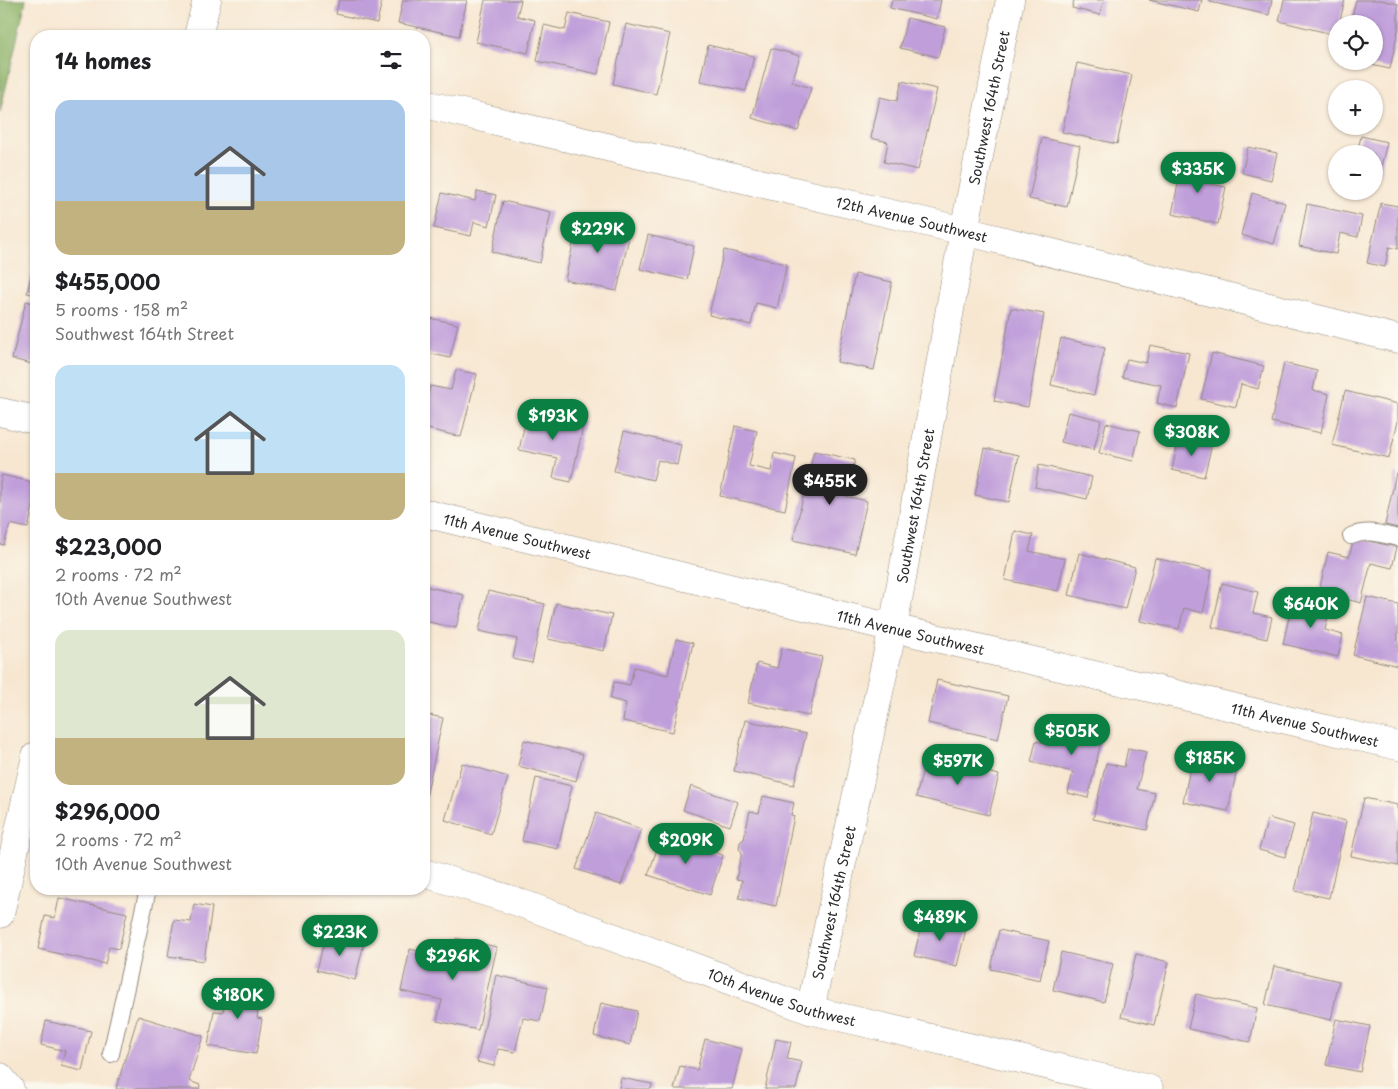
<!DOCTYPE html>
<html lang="en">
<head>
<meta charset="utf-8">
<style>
	:root { --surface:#fff; --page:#f2f2f2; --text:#202124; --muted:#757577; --accent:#0b8043 }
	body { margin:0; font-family:"Playpen Sans",sans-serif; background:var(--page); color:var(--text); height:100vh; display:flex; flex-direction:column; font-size:19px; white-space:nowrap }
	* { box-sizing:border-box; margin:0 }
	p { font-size:16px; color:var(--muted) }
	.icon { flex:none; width:28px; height:28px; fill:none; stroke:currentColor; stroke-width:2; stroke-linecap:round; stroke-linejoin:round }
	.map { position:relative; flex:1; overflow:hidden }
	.panel { position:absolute; left:30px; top:30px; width:400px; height:865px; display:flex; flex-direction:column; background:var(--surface); border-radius:20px; box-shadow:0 1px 4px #0004 }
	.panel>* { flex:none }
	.fabs { position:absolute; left:1328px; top:15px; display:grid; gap:10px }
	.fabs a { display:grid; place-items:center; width:55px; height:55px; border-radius:50%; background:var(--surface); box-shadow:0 1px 4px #0004; font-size:25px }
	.price { position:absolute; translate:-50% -42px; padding:0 11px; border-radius:18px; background:var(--accent); color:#fff; font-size:16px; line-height:32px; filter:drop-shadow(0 1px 2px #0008) }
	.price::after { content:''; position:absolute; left:50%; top:30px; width:15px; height:11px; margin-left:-8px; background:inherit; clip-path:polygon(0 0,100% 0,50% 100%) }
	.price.active { background:#222; color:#fff }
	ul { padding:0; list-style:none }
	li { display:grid; align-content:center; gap:10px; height:265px; padding:0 25px }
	li span { display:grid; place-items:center; height:155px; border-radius:15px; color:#555 }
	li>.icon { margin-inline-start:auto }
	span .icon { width:90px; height:90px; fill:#fffc; stroke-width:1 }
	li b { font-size:21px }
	h2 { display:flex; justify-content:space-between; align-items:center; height:60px; padding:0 25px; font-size:21px }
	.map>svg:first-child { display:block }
	.forest { fill:#8cb267; stroke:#5c6e49 }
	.building { fill:#c09eda }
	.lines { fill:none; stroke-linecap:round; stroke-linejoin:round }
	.lane-casing { stroke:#91897e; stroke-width:18 }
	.street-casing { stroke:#91897e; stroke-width:29 }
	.lane { stroke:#fff; stroke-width:16 }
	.street { stroke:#fff; stroke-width:28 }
	.labels { text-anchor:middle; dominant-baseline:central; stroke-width:4.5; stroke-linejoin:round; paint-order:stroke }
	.street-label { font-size:14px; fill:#2b2b2b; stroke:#fbf7ec }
</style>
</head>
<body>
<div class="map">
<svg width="1398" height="1089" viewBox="0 0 1398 1089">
	<rect width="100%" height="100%" fill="#fbf7ec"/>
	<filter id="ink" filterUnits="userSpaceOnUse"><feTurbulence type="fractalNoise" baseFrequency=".02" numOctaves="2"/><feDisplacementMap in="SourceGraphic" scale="10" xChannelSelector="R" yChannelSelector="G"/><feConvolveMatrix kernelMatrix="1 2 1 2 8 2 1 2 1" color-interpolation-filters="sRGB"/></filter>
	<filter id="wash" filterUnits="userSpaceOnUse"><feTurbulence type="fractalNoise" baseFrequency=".0096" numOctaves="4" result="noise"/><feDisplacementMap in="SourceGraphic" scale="20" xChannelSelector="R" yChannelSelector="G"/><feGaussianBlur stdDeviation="1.12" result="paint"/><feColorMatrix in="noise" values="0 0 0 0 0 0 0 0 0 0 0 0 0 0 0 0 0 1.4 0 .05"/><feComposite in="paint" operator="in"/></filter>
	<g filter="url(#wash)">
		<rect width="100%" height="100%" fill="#f7e7d1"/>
		<polygon class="forest" points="0,0 26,0 0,113"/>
		<g id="blocks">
			<g class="building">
				<polygon points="339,0 382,0 377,23 336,14"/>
				<polygon points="403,0 467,0 459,36 398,23"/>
				<polygon points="485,0 521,0 517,16 535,20 528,53 476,42"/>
				<polygon points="892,0 941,0 937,19 890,8"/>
				<polygon points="1074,0 1104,0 1100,15 1072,8"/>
				<polygon points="1149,0 1202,0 1199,12"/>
				<polygon points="1210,0 1272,0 1269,15 1210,2"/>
				<polygon points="1284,0 1345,0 1339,24 1336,24 1336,35 1279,21"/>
				<polygon points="1356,0 1381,0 1398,4 1398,30 1390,69 1357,62 1374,61 1374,24 1350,24"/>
				<polygon points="569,13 609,22 598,74 537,61 544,25 565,30"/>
				<polygon points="907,18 945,27 938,57 900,48"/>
				<polygon points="626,24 670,34 656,94 613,84"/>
				<polygon points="708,45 754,56 746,91 700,81"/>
				<polygon points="771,48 800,56 792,82 811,88 798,131 752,118"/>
				<polygon points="1077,63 1132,75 1117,144 1062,132"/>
				<polygon points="902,81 937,89 918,170 884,162 888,142 871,138 880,97 897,101"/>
				<polygon points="1361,136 1387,142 1379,175 1374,174 1374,154 1357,154"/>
				<polygon points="1042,138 1080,146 1067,207 1029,199"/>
				<polygon points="1248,147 1277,153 1271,180 1242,173"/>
				<polygon points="1183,158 1207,163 1203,182 1226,187 1218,224 1172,214"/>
				<polygon points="477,191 496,195 489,226 474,222 471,236 434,228 442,193 475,201"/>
				<polygon points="1252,193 1285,203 1274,244 1241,235"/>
				<polygon points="503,201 551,212 540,263 492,252"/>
				<polygon points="1381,203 1398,206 1398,249 1389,247 1385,267 1367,263"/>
				<polygon points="1307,204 1362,216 1358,237 1340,233 1336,254 1299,246"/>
				<polygon points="579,217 631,228 617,291 565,280"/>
				<polygon points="648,235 694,246 687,280 640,269"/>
				<polygon points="724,250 787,264 777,308 756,303 751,325 709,315"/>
				<polygon points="855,274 892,282 874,370 837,362"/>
				<polygon points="31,275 36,276 36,295 27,293"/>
				<polygon points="26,301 36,304 36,365 12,359"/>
				<polygon points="1011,308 1044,314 1028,407 994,401"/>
				<polygon points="424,317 458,324 450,358 424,352"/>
				<polygon points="1061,338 1105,348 1094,395 1051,385"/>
				<polygon points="1150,345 1189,353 1177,408 1157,403 1161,385 1122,377 1127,359 1146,363"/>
				<polygon points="1212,353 1264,366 1258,389 1241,384 1236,407 1201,399"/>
				<polygon points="1284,363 1317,371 1313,390 1329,394 1321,433 1271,422"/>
				<polygon points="456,370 477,374 461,437 424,428 424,413 430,386 451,390"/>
				<polygon points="1345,391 1398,404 1398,421 1389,458 1332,445"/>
				<polygon points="528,410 584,422 571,482 553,478 557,458 519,450"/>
				<polygon points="1068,412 1101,420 1094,450 1061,442"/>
				<polygon points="1106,423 1140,431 1133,461 1099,453"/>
				<polygon points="735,426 757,431 749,466 771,471 774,453 796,458 785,510 720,496"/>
				<polygon points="624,431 681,445 677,465 658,460 653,480 614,471"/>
				<polygon points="1179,437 1212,444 1204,477 1172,470"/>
				<polygon points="985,448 1019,455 1009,502 975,495"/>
				<polygon points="814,451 855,460 846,496 867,501 855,554 793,540"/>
				<polygon points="1039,465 1092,477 1087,499 1035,487"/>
				<polygon points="1396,473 1398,474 1398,528 1385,525"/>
				<polygon points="2,475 36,483 36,493 28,528 10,524 4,545 0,544 0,483"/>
				<polygon points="1015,531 1033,535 1029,551 1065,559 1058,591 1005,580"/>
				<polygon points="1354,538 1397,547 1392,568 1371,563 1361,603 1319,592 1328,552 1349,557"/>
				<polygon points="1079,553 1135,567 1125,609 1069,595"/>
				<polygon points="1155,558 1212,571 1203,613 1184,608 1179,629 1140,621"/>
				<polygon points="1222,583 1258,592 1253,613 1272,617 1267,639 1212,627"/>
				<polygon points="424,586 464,595 456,628 424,621"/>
				<polygon points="488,591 545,604 532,663 513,659 517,639 479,631"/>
				<polygon points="1367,597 1398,604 1398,666 1353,655"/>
				<polygon points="1293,599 1330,608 1325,630 1343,635 1338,657 1283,644"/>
				<polygon points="556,603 612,615 604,651 548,639"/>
				<polygon points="676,639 693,643 673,732 623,721 626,703 610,699 614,682 630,685 634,667 668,675"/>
				<polygon points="782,648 822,657 809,716 748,703 757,663 777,668"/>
				<polygon points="937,680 1008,696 998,739 928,723"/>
				<polygon points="424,714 443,718 425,802 424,801"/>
				<polygon points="745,720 806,734 794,785 734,771"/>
				<polygon points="1061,724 1103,733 1088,798 1068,793 1073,772 1031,762 1036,741 1056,745"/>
				<polygon points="524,740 583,754 576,781 518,766"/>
				<polygon points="1128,748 1146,752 1137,789 1155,793 1147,830 1093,819 1106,763 1124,767"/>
				<polygon points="1193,755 1238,765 1228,811 1183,802"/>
				<polygon points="926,757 999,775 989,815 916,797"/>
				<polygon points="462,763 508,777 491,834 445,820"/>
				<polygon points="536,778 572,786 558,849 522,841"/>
				<polygon points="691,786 738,802 730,826 683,810"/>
				<polygon points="763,796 794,803 791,815 794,816 776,906 739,898 742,880 736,879 742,852 739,849 740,842 744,839 750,811 759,813"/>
				<polygon points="1364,798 1398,805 1398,866 1351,856"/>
				<polygon points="596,813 641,829 621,885 576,869"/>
				<polygon points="1313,813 1346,821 1329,898 1295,891"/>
				<polygon points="1268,818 1294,825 1285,857 1259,850"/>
				<polygon points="662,835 723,855 710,895 648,875"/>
				<polygon points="59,898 127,913 119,949 109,947 105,964 38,949 45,916 55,918"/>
				<polygon points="194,904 212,907 204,961 168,956 174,920 191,922"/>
				<polygon points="923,918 966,929 957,966 914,956"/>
				<polygon points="999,930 1049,941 1040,980 991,969"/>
				<polygon points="326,933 364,943 355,980 317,970"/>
				<polygon points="456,938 497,947 478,1030 437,1021 442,1000 401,991 410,949 451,959"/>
				<polygon points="1061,952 1113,964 1104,1002 1053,990"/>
				<polygon points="1136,954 1169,962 1154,1025 1121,1017"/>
				<polygon points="1274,966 1339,981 1331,1020 1265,1005"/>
				<polygon points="496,975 548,987 540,1021 523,1018 515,1052 498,1049 494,1066 477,1062"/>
				<polygon points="228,981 262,987 257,1018 262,1019 256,1054 208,1046 214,1011 223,1012"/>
				<polygon points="1196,994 1257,1008 1250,1042 1188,1029"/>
				<polygon points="601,1003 637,1011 630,1045 594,1036"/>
				<polygon points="138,1016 203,1036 189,1081 200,1085 199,1089 116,1089"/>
				<polygon points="1336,1019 1370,1026 1360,1072 1326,1065"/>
				<polygon points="46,1021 91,1031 82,1071 61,1066 65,1051 41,1045"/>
				<polygon points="705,1039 742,1049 732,1089 674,1089 680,1066 697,1070"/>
				<polygon points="776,1039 791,1042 787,1059 802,1062 796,1089 765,1089"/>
				<polygon points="621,1078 652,1084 651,1089 619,1089"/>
			</g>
		</g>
	</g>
	<g filter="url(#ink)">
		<use href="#blocks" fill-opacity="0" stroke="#91897e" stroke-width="1"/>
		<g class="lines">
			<g class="lane-casing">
				<g id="lane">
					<path d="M1351,536C1368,529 1380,534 1398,538"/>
					<polyline points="111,1054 148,889"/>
				</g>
			</g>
			<g class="street-casing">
				<g id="street">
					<polyline points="198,36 207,0"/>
					<path id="s1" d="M424,104L964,231L1398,339"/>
					<polyline points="0,412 36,420"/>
					<path id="s2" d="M424,513L893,628L1398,746"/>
					<path id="s3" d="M424,873L515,901L810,1010L1149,1089"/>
					<polyline points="0,914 36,756"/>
					<path id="s4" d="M810,1010L893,628L964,231L1010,0"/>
					<polyline points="0,1077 10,1089"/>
				</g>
			</g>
			<use href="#lane" class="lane"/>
			<use href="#street" class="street"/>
		</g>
	</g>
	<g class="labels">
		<g class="street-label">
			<text stroke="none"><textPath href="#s4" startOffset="920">Southwest 164th Street</textPath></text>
			<text stroke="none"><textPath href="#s1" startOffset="501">12th Avenue Southwest</textPath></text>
			<text stroke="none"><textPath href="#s4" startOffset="515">Southwest 164th Street</textPath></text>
			<text stroke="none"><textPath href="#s2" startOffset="96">11th Avenue Southwest</textPath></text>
			<text stroke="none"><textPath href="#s2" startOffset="501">11th Avenue Southwest</textPath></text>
			<text stroke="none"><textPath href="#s2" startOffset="906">11th Avenue Southwest</textPath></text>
			<text stroke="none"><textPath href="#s4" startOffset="110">Southwest 164th Street</textPath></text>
			<text stroke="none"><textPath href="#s3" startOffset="379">10th Avenue Southwest</textPath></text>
		</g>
	</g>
</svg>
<div class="fabs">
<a><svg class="icon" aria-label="locate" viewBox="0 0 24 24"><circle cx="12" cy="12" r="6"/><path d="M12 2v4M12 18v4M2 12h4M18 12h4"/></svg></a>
<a>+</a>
<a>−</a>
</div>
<b class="price" style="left:1198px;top:194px">$335K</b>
<b class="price" style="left:598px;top:254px">$229K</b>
<b class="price" style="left:553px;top:441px">$193K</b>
<b class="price" style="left:1192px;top:457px">$308K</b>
<b class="price active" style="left:830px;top:506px">$455K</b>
<b class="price" style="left:1311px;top:629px">$640K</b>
<b class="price" style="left:1072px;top:756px">$505K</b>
<b class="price" style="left:1210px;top:783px">$185K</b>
<b class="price" style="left:958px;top:786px">$597K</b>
<b class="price" style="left:686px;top:865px">$209K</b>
<b class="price" style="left:940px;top:942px">$489K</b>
<b class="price" style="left:340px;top:957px">$223K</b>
<b class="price" style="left:453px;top:981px">$296K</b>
<b class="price" style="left:238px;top:1020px">$180K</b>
<section class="panel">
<h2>14 homes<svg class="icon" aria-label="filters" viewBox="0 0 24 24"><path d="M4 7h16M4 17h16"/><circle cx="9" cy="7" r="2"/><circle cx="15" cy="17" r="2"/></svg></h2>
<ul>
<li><span style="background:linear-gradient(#a9c7e8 65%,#c2b280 0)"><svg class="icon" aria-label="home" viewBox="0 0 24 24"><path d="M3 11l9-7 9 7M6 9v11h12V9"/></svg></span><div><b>$455,000</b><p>5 rooms · 158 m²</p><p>Southwest 164th Street</p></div></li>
<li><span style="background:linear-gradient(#bfe0f5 70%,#c2b280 0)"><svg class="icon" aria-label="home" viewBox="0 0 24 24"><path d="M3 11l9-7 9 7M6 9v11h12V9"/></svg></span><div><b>$223,000</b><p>2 rooms · 72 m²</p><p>10th Avenue Southwest</p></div></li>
<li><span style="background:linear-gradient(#dfe7d0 70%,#c2b280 0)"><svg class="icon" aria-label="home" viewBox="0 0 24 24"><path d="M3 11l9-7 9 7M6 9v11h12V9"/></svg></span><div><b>$296,000</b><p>2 rooms · 72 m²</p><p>10th Avenue Southwest</p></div></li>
</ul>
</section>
</div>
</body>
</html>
